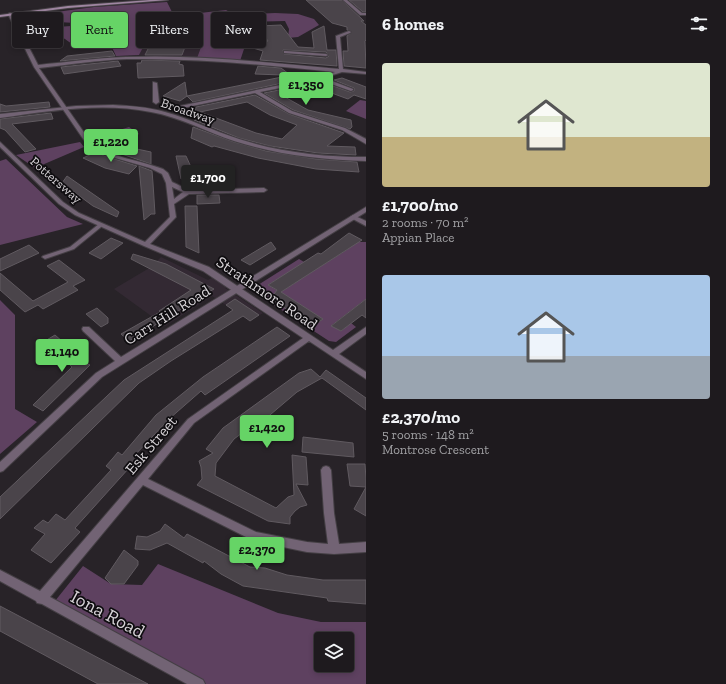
<!DOCTYPE html>
<html lang="en">
<head>
<meta charset="utf-8">
<style>
	:root { --surface:#1e1a1e; --page:#2b272b; --text:#f1f3f6; --muted:#a1a1a4; --line:#3c383c; --accent:#66d466 }
	body { margin:0; font-family:"Zilla Slab",serif; background:var(--page); color:var(--text); height:100vh; display:flex; flex-direction:column; font-size:15px; white-space:nowrap }
	* { box-sizing:border-box; margin:0 }
	p { font-size:13px; color:var(--muted) }
	.icon { flex:none; width:22px; height:22px; fill:none; stroke:currentColor; stroke-width:2; stroke-linecap:round; stroke-linejoin:round }
	.map { position:relative; flex:1; overflow:hidden }
	.details { display:flex; flex-direction:column; background:var(--surface); width:360px }
	.details>* { flex:none }
	.hud { position:absolute; left:12px; top:12px; width:294px; height:36px; display:flex; gap:8px }
	.tools { position:absolute; left:314px; top:632px; display:grid; gap:8px }
	.tools a { display:grid; place-items:center; width:40px; height:40px; border-radius:4px; background:var(--surface); box-shadow:0 2px 6px #0003,0 0 0 1px var(--line); font-size:20px }
	.price { position:absolute; translate:-50% -34px; padding:0 9px; border-radius:4px; background:var(--accent); color:#111; font-size:13px; line-height:26px; filter:drop-shadow(0 1px 2px #0008) }
	.price::after { content:''; position:absolute; left:50%; top:24px; width:12px; height:9px; margin-left:-6px; background:inherit; clip-path:polygon(0 0,100% 0,50% 100%) }
	.price.current { background:#222; color:#fff }
	ul { padding:0; list-style:none }
	li { display:grid; align-content:center; gap:8px; height:212px; padding:0 16px }
	li span { display:grid; place-items:center; height:124px; border-radius:4px; color:#555 }
	li>.icon { margin-inline-start:auto }
	span .icon { width:72px; height:72px; fill:#fffc; stroke-width:1 }
	li b { font-size:17px }
	h2 { display:flex; justify-content:space-between; align-items:center; height:48px; padding:0 16px; font-size:17px }
	.tag { padding:0 14px; border-radius:4px; background:var(--surface); box-shadow:0 2px 6px #0003,0 0 0 1px var(--line); font-size:14px; line-height:36px }
	.tag.current { background:var(--accent); color:#111 }
	main { display:flex; flex:1; min-height:0 }
	.map>svg:first-child { display:block }
	.built { fill:#332933 }
	.green { fill:#5e4160; fill-rule:evenodd }
	.building { fill:#4a444a; stroke:#605a60; fill-rule:evenodd }
	.lines { fill:none; stroke-linecap:round; stroke-linejoin:round }
	.minor-casing { stroke:#443f44; stroke-width:2 }
	.tertiary-casing { stroke:#443f44; stroke-width:2 }
	.secondary-casing { stroke:#443f44; stroke-width:2 }
	.minor { fill:#726374; fill-rule:evenodd }
	.tertiary { fill:#726374; fill-rule:evenodd }
	.secondary { fill:#9f86a1; fill-rule:evenodd }
	.labels { text-anchor:middle; dominant-baseline:central; stroke-width:3.5; stroke-linejoin:round; paint-order:stroke }
	.far-street-label { font-size:13px; fill:#d7d3d7; stroke:#0f0d10 }
	.street-label { font-size:16px; fill:#d7d3d7; stroke:#0f0d10 }
	.near-street-label { font-size:19px; fill:#d7d3d7; stroke:#0f0d10 }
</style>
</head>
<body>
<main>
<div class="map">
<svg width="366" height="684" viewBox="0 0 366 684">
	<rect width="100%" height="100%" fill="#282328"/>
	<g class="built">
		<polygon points="148,36 204,39 197,58 139,55"/>
		<polygon points="161,257 208,280 215,276 229,285 225,288 263,313 250,321 212,296 165,326 114,289 151,267"/>
	</g>
	<g class="green">
		<path d="M167,2L174,16L226,10L235,15L275,13L298,14L314,19L319,25L298,37L288,38L289,29L285,21L246,22L258,35L252,40L245,41V46L240,61L197,58L204,39L149,36L139,55L116,56L111,45C92,47 81,52 65,39C60,36 57,34 56,27L71,26L75,23L41,21L36,17L19,20L18,17L94,7Z"/>
		<polygon points="360,100 366,101 366,119 346,111"/>
		<polygon points="129,127 139,134 102,147 94,138"/>
		<polygon points="80,142 84,147 35,168 16,155"/>
		<polygon points="6,159 67,217 83,224 0,245 0,161"/>
		<path d="M351,242H366V299L332,325L341,331L351,323L356,327L336,342L329,341L254,292V289L258,285L299,259L316,269L348,249ZM283,276L295,283L280,292L268,285Z"/>
		<polygon points="0,300 15,315 15,409 37,422 0,454"/>
		<path d="M158,564L278,613L321,622H366V684H206L51,606L83,566L111,584L142,585ZM321,639H347V665H321Z"/>
	</g>
	<g class="building">
		<polygon points="306,0 342,0 364,21 361,21 366,25 366,40 365,41 366,68 344,66 343,51 348,51 347,36 352,32 347,30 347,27 332,23"/>
		<polygon points="349,0 366,0 366,12 363,12"/>
		<path d="M281,25L298,47L314,48L312,32L324,26L327,50H336L337,66L260,60L263,51L253,48L268,41L259,28H261L259,26ZM283,50L326,52L329,56L326,58L284,54Z"/>
		<polygon points="152,41 158,41 167,46 185,47 182,55 145,55"/>
		<polygon points="112,51 115,56 60,61 67,56"/>
		<polygon points="142,60 180,61 179,64 183,65 184,76 138,78 137,63 141,63"/>
		<polygon points="118,61 121,66 64,74 61,67"/>
		<polygon points="258,66 281,68 297,80 193,102 187,96 180,101 163,96 185,82 187,96 282,77 282,75 255,74"/>
		<polygon points="342,78 366,87 366,99 354,95 348,99 315,87 325,83 350,92 354,91 354,88 334,80"/>
		<polygon points="304,85 312,90 283,96 308,110 351,120 352,127 350,129 293,110 264,93"/>
		<path d="M255,95L289,114L344,133L327,146L355,147L356,155L318,153L270,146L239,138L194,120L196,107ZM247,102L270,115L297,125L282,139L256,133L200,112Z"/>
		<polygon points="49,102 50,107 0,112 0,104 6,106"/>
		<polygon points="51,113 53,119 12,124 36,149 25,152 5,130 0,128 0,119"/>
		<polygon points="193,127 234,142 266,151 316,159 357,162 359,172 316,169 258,158 214,146 212,147 191,138"/>
		<polygon points="119,142 132,148 151,152 151,164 104,148"/>
		<polygon points="96,152 105,156 137,166 129,174 105,168 83,158"/>
		<polygon points="176,156 186,156 196,178 181,179"/>
		<polygon points="139,166 152,171 153,183 155,214 151,214 144,220"/>
		<polygon points="67,176 119,212 117,217 93,206 62,183"/>
		<polygon points="206,178 216,178 218,188 196,188 196,179"/>
		<polygon points="197,195 219,195 220,203 197,204"/>
		<polygon points="185,206 197,206 199,253 186,247"/>
		<polygon points="349,233 362,240 281,292 323,319 313,326 274,301 276,299 272,297 277,290 268,285 318,253 321,254"/>
		<polygon points="111,238 123,243 101,259 89,253"/>
		<polygon points="271,242 276,249 250,265 241,260"/>
		<polygon points="29,245 39,253 0,271 0,259"/>
		<polygon points="133,254 166,264 214,289 129,341 121,334 160,312 159,311 191,290 131,259"/>
		<polygon points="59,260 85,280 73,286 78,290 43,309 38,305 25,312 0,290 0,273 33,301 68,282 47,266"/>
		<polygon points="235,299 259,315 250,321 243,316 171,361 139,383 0,519 0,497 124,380 233,310 226,305"/>
		<polygon points="366,299 366,318 362,315 341,331 331,326"/>
		<polygon points="97,308 108,318 108,323 101,327 86,314"/>
		<polygon points="277,327 290,336 205,395 201,391 169,419 134,456 138,458 75,528 80,532 51,563 31,550 45,534 34,528 43,520 48,523 56,514 65,520 111,470 106,466 113,458 118,452 122,455 156,415 203,377"/>
		<polygon points="55,335 71,349 66,352 90,365 43,411 33,405 72,367 45,341"/>
		<polygon points="311,369 320,377 326,370 366,398 366,410 322,378 297,392 264,420 262,418 234,439 216,463 215,476 276,508 288,497 294,495 292,455 306,457 308,485 296,484 307,505 300,507 295,511 290,517 290,524 268,521 197,485 202,479 201,467 199,461 213,453 206,449 223,428 299,373"/>
		<polygon points="303,437 353,443 354,457 302,452"/>
		<polygon points="347,464 365,464 366,479 366,516 354,509 366,487 350,486"/>
		<polygon points="165,524 184,538 187,534 250,567 265,568 287,575 323,580 366,580 366,604 328,601 327,598 243,586 221,574 204,561 203,563 167,543 150,550 135,549 137,536 147,537 160,531"/>
		<polygon points="124,550 138,561 138,565 124,584 111,584 105,578"/>
		<polygon points="0,606 125,672 148,684 98,684 0,631"/>
	</g>
	<g class="lines">
		<g class="minor-casing">
			<g id="minor">
				<polygon points="343,0 347,0 362,13 366,13 366,15 360,15"/>
				<path d="M10,13L12,14L38,65C67,62 96,58 126,57C197,54 268,63 339,69L336,36L349,31L351,32L350,33L340,37L343,69L366,72V74L342,72L324,78L353,89V90L351,91L320,80L260,92L292,111L345,128L366,139V144L342,130L289,113L255,93L178,109L175,107L319,77L335,72C266,65 197,58 127,59C98,60 68,65 39,68L92,144C114,158 139,160 163,169L168,173L172,182L189,190L264,188L267,190L264,192L189,194L174,204L176,217L150,244L209,267L333,350L366,327V334L339,354L366,372V379L309,341L194,423L148,479L256,532L307,542L328,544L324,513L321,470L323,467L326,466L329,467L331,470L334,513L339,544L366,542V552L334,554L307,552L254,541L143,485L50,597L203,680L205,684H187L42,604L37,603L36,601L0,581V570L40,591L188,419L303,338L203,271L144,246L75,215L59,204L0,147V142L63,202L79,213L145,242L170,217L166,183L162,174L150,168L105,155L88,146L34,67L8,14ZM172,187L183,192L174,199Z"/>
				<polygon points="286,51 326,54 328,55 326,56 284,53 284,51"/>
				<polygon points="153,82 157,83 159,102 156,104 153,102"/>
				<polygon points="353,215 366,221 366,226 351,218 350,217"/>
			</g>
		</g>
		<g class="tertiary-casing">
			<g id="tertiary">
				<path d="M113,105C131,106 148,107 165,112C190,119 214,131 239,139C280,152 323,157 366,157V161C322,160 277,155 234,141C207,132 180,117 151,112C101,102 50,111 0,118V114L76,106Z"/>
				<polygon points="366,207 366,212 102,377 3,471 0,472 0,462 96,373 115,361 83,331 82,329 83,327 89,327 121,357"/>
				<polygon points="99,224 101,225 101,227 74,249 45,259 42,257 43,256 70,247"/>
			</g>
		</g>
		<g class="secondary-casing">
			<polygon id="secondary" points="150,0 168,0 68,8 0,17 0,15 68,6"/>
		</g>
		<use href="#minor" class="minor"/>
		<use href="#tertiary" class="tertiary"/>
		<use href="#secondary" class="secondary"/>
	</g>
	<g class="labels">
		<g class="far-street-label">
			<text transform="translate(188 111) rotate(19)">Broadway</text>
			<text transform="translate(56 180) rotate(41)">Pottersway</text>
		</g>
		<g class="street-label">
			<text transform="translate(267 293) rotate(34)">Strathmore Road</text>
			<text transform="translate(167 315) rotate(-32)">Carr Hill Road</text>
			<text transform="translate(151 445) rotate(-50)">Esk Street</text>
		</g>
		<g class="near-street-label">
			<text transform="translate(108 614) rotate(28)">Iona Road</text>
		</g>
	</g>
</svg>
<div class="tools">
<a><svg class="icon" aria-label="layers" viewBox="0 0 24 24"><path d="M12 4l9 5-9 5-9-5zM3 14l9 5 9-5"/></svg></a>
</div>
<b class="price" style="left:306px;top:106px">£1,350</b>
<b class="price" style="left:111px;top:163px">£1,220</b>
<b class="price current" style="left:208px;top:199px">£1,700</b>
<b class="price" style="left:62px;top:373px">£1,140</b>
<b class="price" style="left:267px;top:449px">£1,420</b>
<b class="price" style="left:257px;top:571px">£2,370</b>
<div class="hud">
<a class="tag">Buy</a>
<a class="tag current">Rent</a>
<a class="tag">Filters</a>
<a class="tag">New</a>
</div>
</div>
<section class="details">
<h2>6 homes<svg class="icon" aria-label="filters" viewBox="0 0 24 24"><path d="M4 7h16M4 17h16"/><circle cx="9" cy="7" r="2"/><circle cx="15" cy="17" r="2"/></svg></h2>
<ul>
<li><span style="background:linear-gradient(#dfe7d0 60%,#c2b280 0)"><svg class="icon" aria-label="home" viewBox="0 0 24 24"><path d="M3 11l9-7 9 7M6 9v11h12V9"/></svg></span><div><b>£1,700/mo</b><p>2 rooms · 70 m²</p><p>Appian Place</p></div></li>
<li><span style="background:linear-gradient(#a9c7e8 65%,#9aa5b1 0)"><svg class="icon" aria-label="home" viewBox="0 0 24 24"><path d="M3 11l9-7 9 7M6 9v11h12V9"/></svg></span><div><b>£2,370/mo</b><p>5 rooms · 148 m²</p><p>Montrose Crescent</p></div></li>
</ul>
</section>
</main>
</body>
</html>
